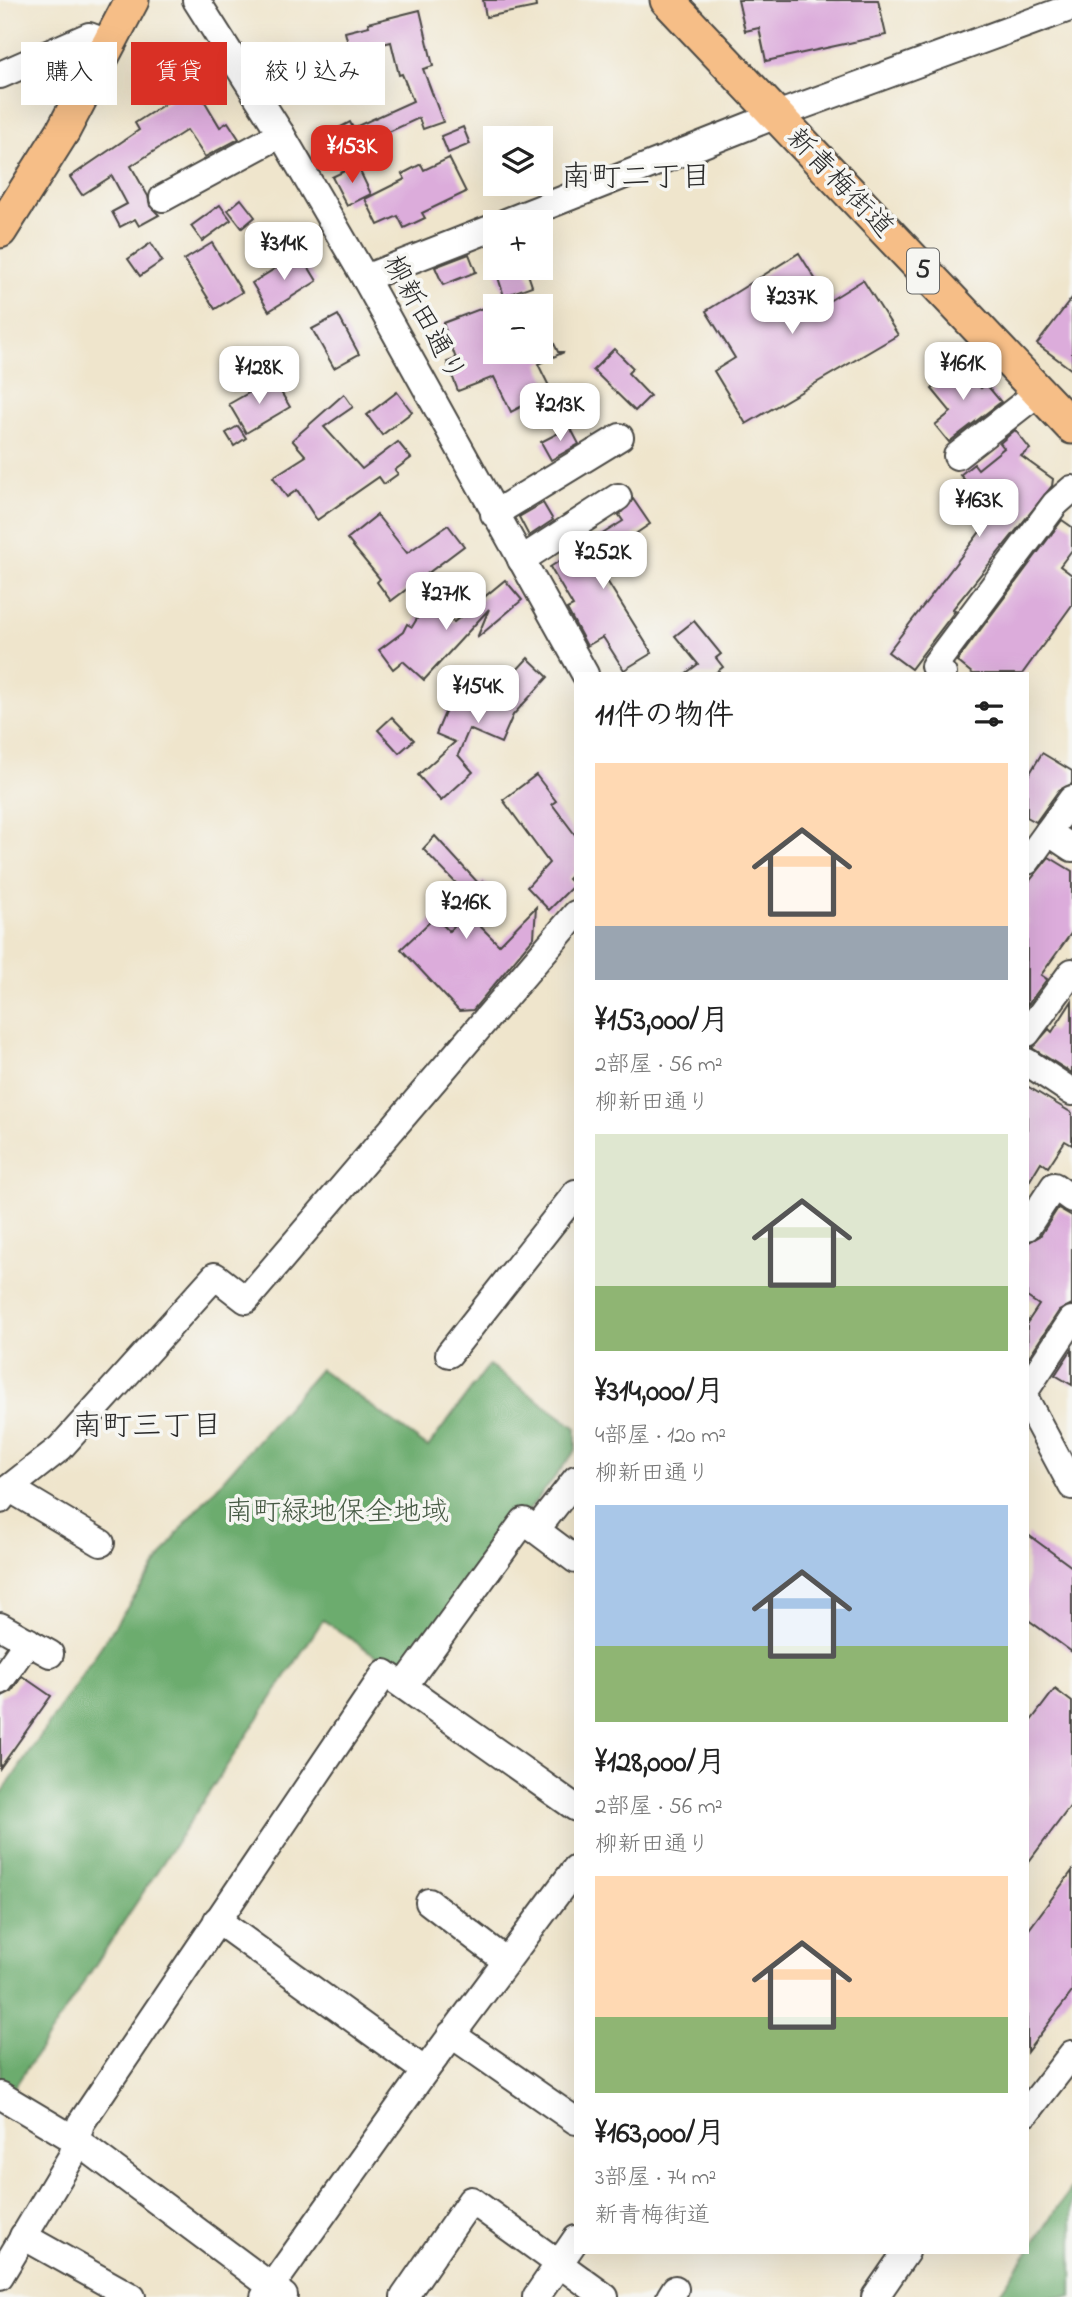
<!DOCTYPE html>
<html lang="ja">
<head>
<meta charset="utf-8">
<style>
	:root { --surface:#fff; --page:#f2f2f2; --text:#222; --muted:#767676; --accent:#d93025 }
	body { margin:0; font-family:"Indie Flower","Klee One",sans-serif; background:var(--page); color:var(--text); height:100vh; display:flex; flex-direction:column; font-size:26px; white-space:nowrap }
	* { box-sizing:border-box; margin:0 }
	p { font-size:23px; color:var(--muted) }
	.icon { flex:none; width:38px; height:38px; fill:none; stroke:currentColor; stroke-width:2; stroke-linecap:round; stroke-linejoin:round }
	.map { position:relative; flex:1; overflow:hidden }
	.side { position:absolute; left:574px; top:672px; width:455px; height:1582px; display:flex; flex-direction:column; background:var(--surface); border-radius:0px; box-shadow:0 7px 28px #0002 }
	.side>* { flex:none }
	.hud { position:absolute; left:21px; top:42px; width:448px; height:63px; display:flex; gap:14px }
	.buttons { position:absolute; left:483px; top:126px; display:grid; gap:14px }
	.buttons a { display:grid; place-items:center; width:70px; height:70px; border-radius:0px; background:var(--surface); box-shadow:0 7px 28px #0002; font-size:35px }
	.price { position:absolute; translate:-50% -60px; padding:0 16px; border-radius:14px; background:#fff; color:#222; font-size:23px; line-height:46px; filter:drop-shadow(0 2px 4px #0008) }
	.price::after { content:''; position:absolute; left:50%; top:42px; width:21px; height:16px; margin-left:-10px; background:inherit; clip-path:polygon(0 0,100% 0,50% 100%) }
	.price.selected { background:var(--accent); color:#fff }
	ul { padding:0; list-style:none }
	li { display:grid; align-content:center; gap:14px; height:371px; padding:0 21px }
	li span { display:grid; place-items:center; height:217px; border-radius:0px; color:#555 }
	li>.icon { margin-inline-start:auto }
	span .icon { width:126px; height:126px; fill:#fffc; stroke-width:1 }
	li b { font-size:30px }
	h2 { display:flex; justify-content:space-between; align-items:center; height:84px; padding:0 21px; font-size:30px }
	.chip { padding:0 24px; border-radius:0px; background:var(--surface); box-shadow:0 7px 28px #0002; font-size:24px; line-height:63px }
	.chip.selected { background:var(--accent); color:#fff }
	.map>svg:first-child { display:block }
	.forest { fill:#6cac6e; stroke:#4c6c4c; stroke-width:2 }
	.building { fill:#dcacdb }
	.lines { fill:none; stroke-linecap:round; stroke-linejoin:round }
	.minor-casing { stroke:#484743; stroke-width:30 }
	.major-casing { stroke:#484743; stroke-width:37 }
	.minor { stroke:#fff; stroke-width:26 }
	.major { stroke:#f6be87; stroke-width:33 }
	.labels { text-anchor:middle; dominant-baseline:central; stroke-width:7; stroke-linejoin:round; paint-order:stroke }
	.shield { fill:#f6f6f2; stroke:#686867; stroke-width:2 }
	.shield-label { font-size:26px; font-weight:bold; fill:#2b2b2b }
	.street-label { font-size:28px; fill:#2b2b2b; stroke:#f6f6f2 }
	.park-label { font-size:28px; fill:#465a44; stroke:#f6f6f2 }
	.neighbourhood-label { font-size:30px; fill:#2b2b2b; stroke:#f6f6f2 }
</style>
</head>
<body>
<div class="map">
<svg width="1072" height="2297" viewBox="0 0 1072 2297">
	<rect width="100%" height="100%" fill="#f6f6f2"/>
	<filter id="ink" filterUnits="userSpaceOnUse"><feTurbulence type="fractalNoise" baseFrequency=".0143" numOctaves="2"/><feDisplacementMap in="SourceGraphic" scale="14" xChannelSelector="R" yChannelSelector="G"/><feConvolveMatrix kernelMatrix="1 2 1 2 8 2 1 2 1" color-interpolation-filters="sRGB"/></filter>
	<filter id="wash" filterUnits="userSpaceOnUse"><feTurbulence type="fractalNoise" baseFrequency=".00686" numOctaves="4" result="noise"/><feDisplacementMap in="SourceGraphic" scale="28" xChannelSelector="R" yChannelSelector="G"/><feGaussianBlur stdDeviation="1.57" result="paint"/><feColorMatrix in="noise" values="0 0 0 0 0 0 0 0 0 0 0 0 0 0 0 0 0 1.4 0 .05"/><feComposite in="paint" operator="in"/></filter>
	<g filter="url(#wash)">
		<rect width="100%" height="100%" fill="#efe5cc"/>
		<g class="forest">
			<polygon points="489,1365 576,1428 576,1450 401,1673 323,1620 14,2088 0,2081 0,1796 181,1528 320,1369 428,1447"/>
			<polygon points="1072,2187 1072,2297 997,2297"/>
		</g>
		<g id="blocks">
			<g class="building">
				<polygon points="483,0 535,0 536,7 486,17"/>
				<polygon points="738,0 878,0 886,35 766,61 759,28 745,31"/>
				<polygon points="420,10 433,66 423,69 443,122 423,129 419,118 345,152 333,131 350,122 353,128 413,101 402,74 399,75 391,42 350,52 345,32 369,26 368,23"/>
				<polygon points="180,60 220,127 228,122 239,139 205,157 187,130 131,166 148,196 150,206 159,215 139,226 135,219 120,227 112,212 127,204 112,176 82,195 70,177 139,130 135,123 171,100 157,76"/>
				<polygon points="463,127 470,144 448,153 441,136"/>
				<polygon points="449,158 466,192 422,213 425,218 404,228 398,216 378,225 365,199 405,179 402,174 421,164 424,170"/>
				<polygon points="357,165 371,194 347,206 332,177"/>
				<polygon points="241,199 255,217 242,228 228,210"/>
				<polygon points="220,205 231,220 202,241 191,226"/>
				<polygon points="151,243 162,261 140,276 128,259"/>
				<polygon points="212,243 242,292 215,309 184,260"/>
				<polygon points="300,253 317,281 269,311 252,283"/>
				<polygon points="799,253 829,301 863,280 898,335 746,424 714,371 735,358 706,311"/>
				<polygon points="469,254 476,272 443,285 435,267"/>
				<polygon points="495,268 526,268 532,286 504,296"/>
				<polygon points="1072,298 1072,370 1037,344"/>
				<polygon points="488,306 495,324 495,352 541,352 541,316 558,352 564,352 538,364 549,386 530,396 532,401 511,412 494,377 458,391 447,362 456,359 443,323"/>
				<polygon points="338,315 359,354 334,368 312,329"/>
				<polygon points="614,349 633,368 628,373 650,396 635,411 593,370"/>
				<polygon points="960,364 981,388 986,384 1001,402 949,442 935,425 951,412 932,389"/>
				<polygon points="273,379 290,407 246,433 229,404"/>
				<polygon points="397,392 412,412 382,435 367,415"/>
				<polygon points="344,394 353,407 324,427 362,469 398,442 411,458 395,470 398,474 384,484 379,477 317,520 297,490 287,497 273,477 306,456 292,440"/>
				<polygon points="238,426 246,438 234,446 226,433"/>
				<polygon points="570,427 579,444 551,460 541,442"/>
				<polygon points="1015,430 1030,449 1021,456 1053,479 1052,486 952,610 955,611 911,669 888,652 995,512 960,475 974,464 978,469 1004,448 1000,443"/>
				<polygon points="633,499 650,524 619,545 627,557 615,565 611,559 599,568 652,653 624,670 603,637 587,646 567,609 573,606 550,567 623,521 619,515"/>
				<polygon points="543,503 553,520 529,536 519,517"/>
				<polygon points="377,515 407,553 448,525 464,546 391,601 377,582 380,579 347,539"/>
				<polygon points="1062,520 1072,527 1072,550 1060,566 1072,575 1072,605 1022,674 973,674 957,661"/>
				<polygon points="505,580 522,600 477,638 489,609 424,680 403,661 393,669 379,650 403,632 407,624 412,627 421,612 431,617 434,611 454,622"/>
				<polygon points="694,621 721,654 716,658 723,667 714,674 685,674 698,664 675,636"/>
				<polygon points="528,658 548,677 513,715 501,743 469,729 458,755 473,772 441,801 418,775 455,742 436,734 456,686 489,700"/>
				<polygon points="392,717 414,740 399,753 378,730"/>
				<polygon points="1042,753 1072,771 1072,784 1059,790 1036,822 1027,817 1027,778"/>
				<polygon points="536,775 556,801 552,804 576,836 576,871 568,879 574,885 549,910 527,887 549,863 503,800"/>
				<polygon points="435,836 480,885 483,881 502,899 478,924 499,945 536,907 534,937 473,1010 459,1011 401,949 435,917 449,931 476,904 423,849"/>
				<polygon points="1049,857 1072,871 1072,932 1041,975 1047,979 1027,1006 1027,884"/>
				<polygon points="1072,1001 1072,1073 1032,1048 1049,1029 1052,1032"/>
				<polygon points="1027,1086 1072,1113 1072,1145 1065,1141 1048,1167 1041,1162 1027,1185"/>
				<polygon points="1058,1208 1072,1216 1072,1304 1059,1311 1028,1358 1027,1323 1039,1305 1027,1297 1027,1243 1040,1236"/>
				<polygon points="1072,1349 1072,1385 1055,1375"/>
				<polygon points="1027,1534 1072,1567 1072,1652 1027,1619"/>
				<polygon points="22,1676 51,1696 0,1768 0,1697 12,1691"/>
				<polygon points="1055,1689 1072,1702 1072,1804 1027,1864 1027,1726"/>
				<polygon points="1072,1871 1072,1992 1027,2052 1027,1932"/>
			</g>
		</g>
	</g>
	<g filter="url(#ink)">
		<use href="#blocks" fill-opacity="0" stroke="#484743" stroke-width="2"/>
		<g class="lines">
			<g class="minor-casing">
				<g id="minor">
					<polyline points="196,0 281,134 365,278 585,674"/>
					<polyline points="0,75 89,36 110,44"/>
					<polyline points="163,198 281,134"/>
					<polyline points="506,222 774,116 1072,7"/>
					<polyline points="365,278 495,227"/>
					<polyline points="957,456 1039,392"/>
					<polyline points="494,514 620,437"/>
					<polyline points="521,560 618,497"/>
					<polyline points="943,674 934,666 1055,504 1072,489"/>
					<polyline points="1048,832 1072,848"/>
					<polyline points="1027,861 1072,799"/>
					<polyline points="1027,1033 1072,972"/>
					<polyline points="1027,1062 1072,1092"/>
					<polyline points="1027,1227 1054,1186 1072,1199"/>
					<polyline points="449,1354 576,1193"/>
					<polyline points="1027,1388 1072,1320"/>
					<polyline points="1027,1402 1072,1486"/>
					<polyline points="9,1488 101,1543"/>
					<polyline points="0,1500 9,1488 60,1448 215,1276 246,1300 576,914"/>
					<polyline points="536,1530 576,1479"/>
					<polyline points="0,1626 50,1654"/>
					<polyline points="0,1681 28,1641"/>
					<polyline points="404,1686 524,1521 576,1560"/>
					<polyline points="429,1902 506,1961"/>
					<polyline points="217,1920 425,2071"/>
					<polyline points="451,2034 576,2121"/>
					<polyline points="0,2095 77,2141 284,2296"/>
					<polyline points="1027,2112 1072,2054"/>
					<polyline points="23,2236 132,2297"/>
					<polyline points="0,2276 72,2156 81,2123 385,1673 576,1808"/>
					<polyline points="264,2297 425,2071 576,1868"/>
					<polyline points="404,2297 471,2200 605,2297"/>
					<polyline points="536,2297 576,2239"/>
					<polyline points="670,2297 675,2289"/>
					<polyline points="875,2297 906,2252"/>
				</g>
			</g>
			<g class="major-casing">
				<g id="major">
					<polyline points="667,0 1072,427"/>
					<polyline points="0,231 63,131 132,0"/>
				</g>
			</g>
			<use href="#minor" class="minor"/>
			<use href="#major" class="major"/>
		</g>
	</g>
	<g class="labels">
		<rect class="shield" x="907" y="248.5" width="32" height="45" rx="5"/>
		<g class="shield-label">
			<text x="923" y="271">5</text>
		</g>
		<g class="street-label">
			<text transform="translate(839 184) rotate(46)">新青梅街道</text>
			<text transform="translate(423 319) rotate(61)">柳新田通り</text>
		</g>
		<g class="park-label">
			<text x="337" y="1513">南町緑地保全地域</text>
		</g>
		<g class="neighbourhood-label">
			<text x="636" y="179">南町二丁目</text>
			<text x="147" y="1428">南町三丁目</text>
		</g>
	</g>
</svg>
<div class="buttons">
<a><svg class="icon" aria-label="layers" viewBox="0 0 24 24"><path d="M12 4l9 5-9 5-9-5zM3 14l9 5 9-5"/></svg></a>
<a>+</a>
<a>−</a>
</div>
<b class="price selected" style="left:352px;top:185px">¥153K</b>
<b class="price" style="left:284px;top:282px">¥314K</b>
<b class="price" style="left:792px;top:336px">¥237K</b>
<b class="price" style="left:963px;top:402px">¥161K</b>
<b class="price" style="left:259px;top:406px">¥128K</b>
<b class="price" style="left:560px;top:443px">¥213K</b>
<b class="price" style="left:979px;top:539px">¥163K</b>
<b class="price" style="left:603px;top:591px">¥252K</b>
<b class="price" style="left:446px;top:632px">¥271K</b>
<b class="price" style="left:478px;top:725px">¥154K</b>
<b class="price" style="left:466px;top:941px">¥216K</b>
<div class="hud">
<a class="chip">購入</a>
<a class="chip selected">賃貸</a>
<a class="chip">絞り込み</a>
</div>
<section class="side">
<h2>11件の物件<svg class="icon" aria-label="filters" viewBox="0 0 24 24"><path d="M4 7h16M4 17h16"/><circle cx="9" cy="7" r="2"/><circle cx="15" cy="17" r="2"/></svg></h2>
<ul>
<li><span style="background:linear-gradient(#ffd9b3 75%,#9aa5b1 0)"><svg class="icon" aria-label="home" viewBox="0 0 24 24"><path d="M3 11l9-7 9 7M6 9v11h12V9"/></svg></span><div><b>¥153,000/月</b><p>2部屋 · 56 m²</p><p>柳新田通り</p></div></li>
<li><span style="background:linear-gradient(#dfe7d0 70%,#8fb573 0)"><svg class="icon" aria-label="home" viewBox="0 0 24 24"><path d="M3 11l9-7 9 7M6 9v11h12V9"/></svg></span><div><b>¥314,000/月</b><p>4部屋 · 120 m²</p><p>柳新田通り</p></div></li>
<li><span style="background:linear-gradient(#a9c7e8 65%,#8fb573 0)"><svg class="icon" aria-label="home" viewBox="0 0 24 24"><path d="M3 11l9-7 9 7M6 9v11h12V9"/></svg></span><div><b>¥128,000/月</b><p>2部屋 · 56 m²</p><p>柳新田通り</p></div></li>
<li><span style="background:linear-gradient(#ffd9b3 65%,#8fb573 0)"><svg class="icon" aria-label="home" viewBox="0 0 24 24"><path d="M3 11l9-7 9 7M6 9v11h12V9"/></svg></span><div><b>¥163,000/月</b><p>3部屋 · 74 m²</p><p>新青梅街道</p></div></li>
</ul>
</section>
</div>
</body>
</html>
